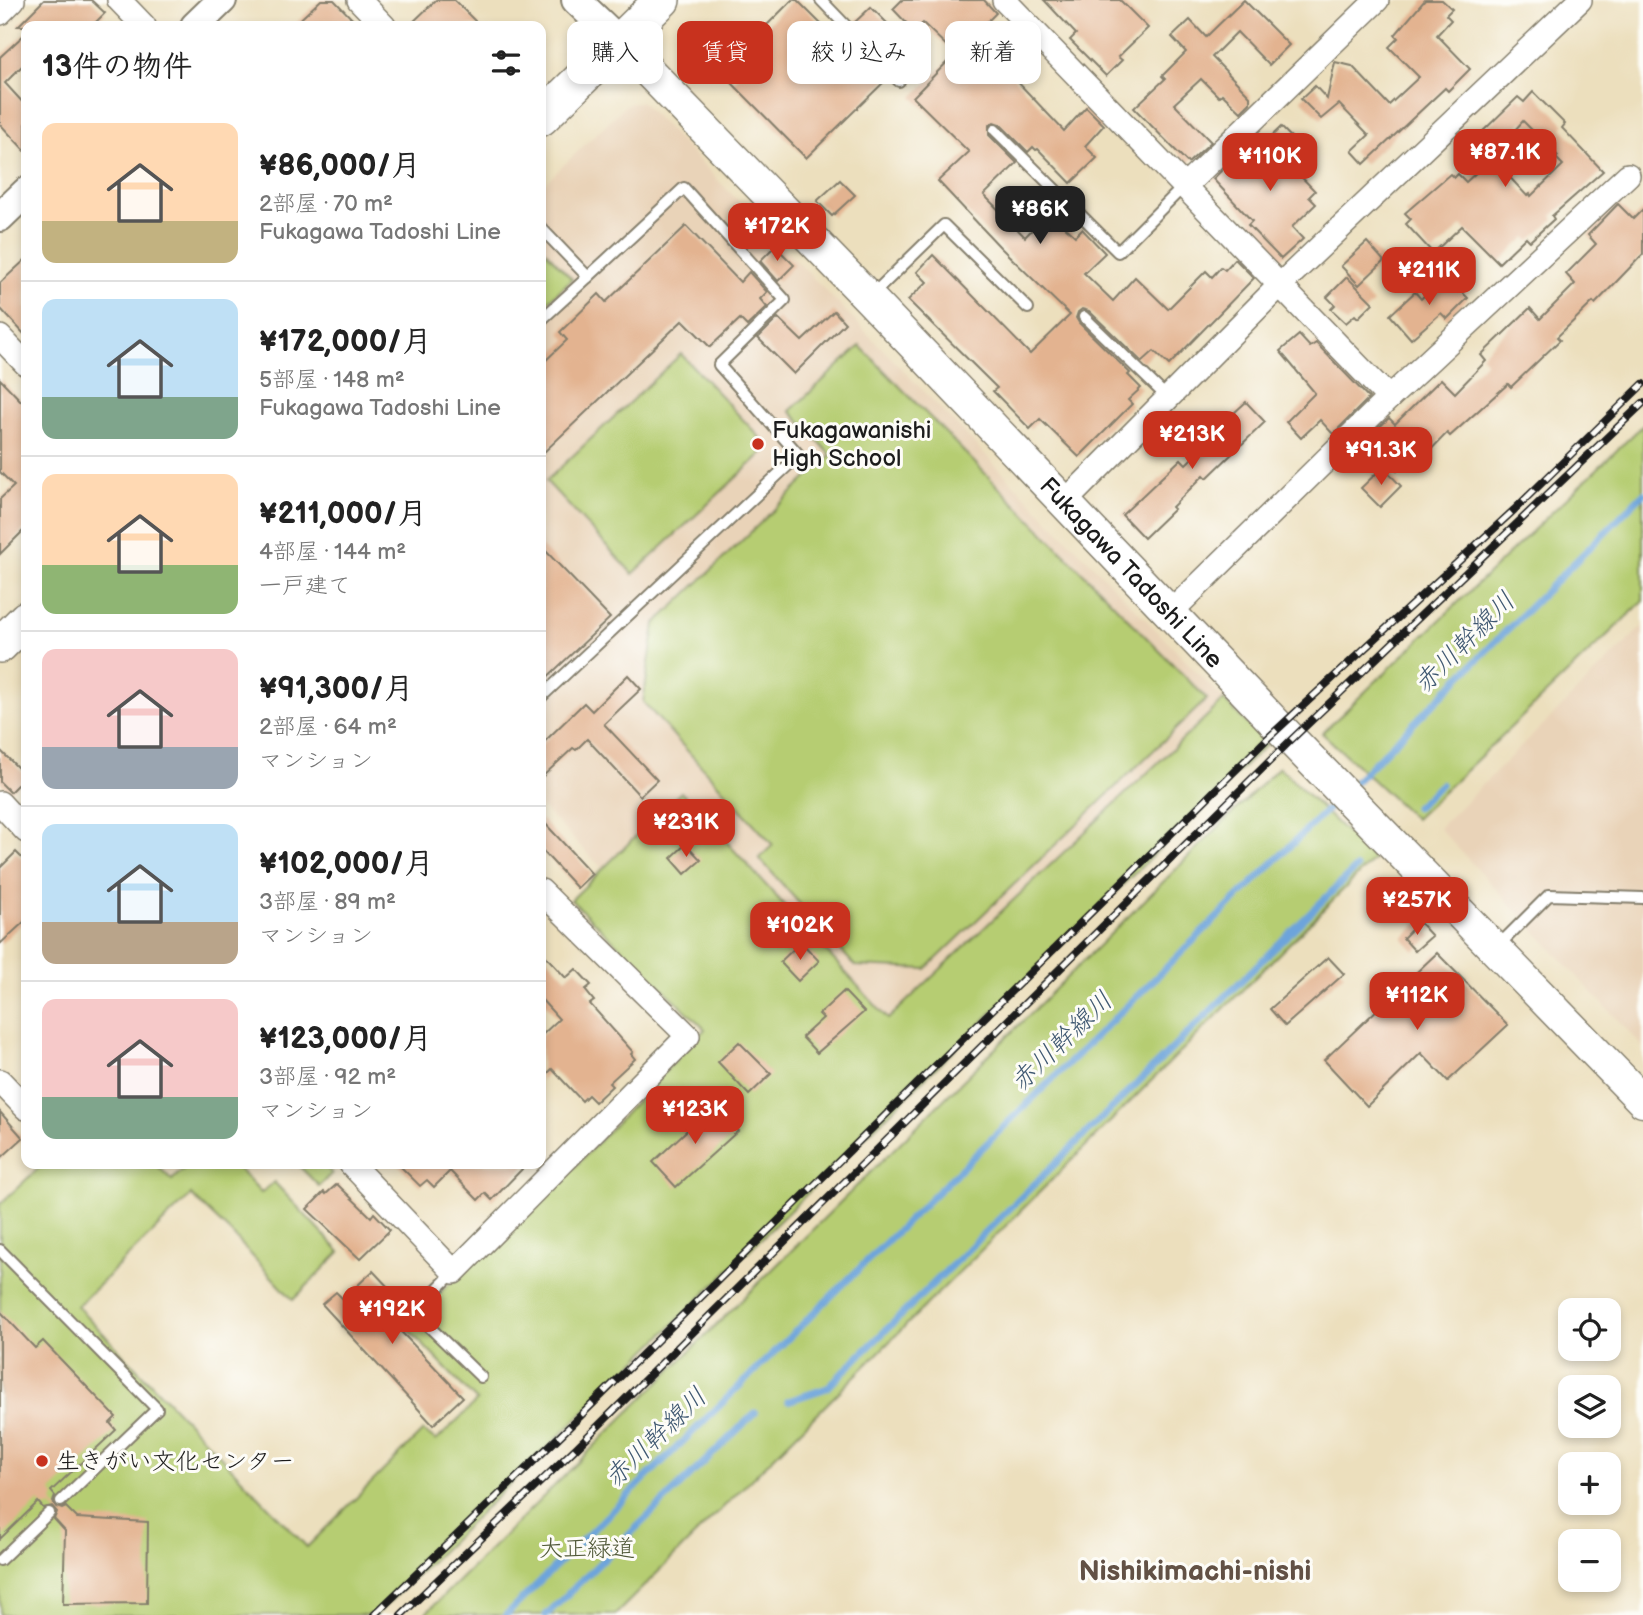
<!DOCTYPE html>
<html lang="ja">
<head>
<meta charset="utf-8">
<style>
	:root { --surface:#fff; --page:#f6f6f6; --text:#222; --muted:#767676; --line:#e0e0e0; --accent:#c8321e }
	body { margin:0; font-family:"Balsamiq Sans","Klee One",sans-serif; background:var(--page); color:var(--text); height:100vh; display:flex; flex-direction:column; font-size:26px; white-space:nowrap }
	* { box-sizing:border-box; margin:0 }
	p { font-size:23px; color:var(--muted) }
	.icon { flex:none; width:38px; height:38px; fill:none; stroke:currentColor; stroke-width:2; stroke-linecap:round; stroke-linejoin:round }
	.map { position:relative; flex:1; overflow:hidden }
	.side { position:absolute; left:21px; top:21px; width:525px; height:1148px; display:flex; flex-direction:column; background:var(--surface); border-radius:14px; box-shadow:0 4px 10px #0003 }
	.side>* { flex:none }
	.banner { position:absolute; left:567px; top:21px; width:665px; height:63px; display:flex; gap:14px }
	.controls { position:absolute; left:1558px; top:1298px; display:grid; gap:14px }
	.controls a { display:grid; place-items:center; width:63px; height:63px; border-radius:14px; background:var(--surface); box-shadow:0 4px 10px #0003; font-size:35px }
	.price { position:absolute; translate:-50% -60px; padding:0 16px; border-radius:14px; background:var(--accent); color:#fff; font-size:23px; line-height:46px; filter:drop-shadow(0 2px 4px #0008) }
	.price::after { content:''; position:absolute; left:50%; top:42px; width:21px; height:16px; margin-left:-10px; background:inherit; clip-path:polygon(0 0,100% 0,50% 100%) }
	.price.on { background:#222; color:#fff }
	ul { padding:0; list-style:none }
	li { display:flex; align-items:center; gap:21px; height:175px; padding:0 21px }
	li+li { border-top:2px solid var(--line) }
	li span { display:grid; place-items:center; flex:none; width:196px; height:140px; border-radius:14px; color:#555 }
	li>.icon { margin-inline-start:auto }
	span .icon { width:84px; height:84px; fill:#fffc; stroke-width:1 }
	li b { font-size:30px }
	h2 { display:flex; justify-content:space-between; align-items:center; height:84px; padding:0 21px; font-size:30px }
	.pill { padding:0 24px; border-radius:14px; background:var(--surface); box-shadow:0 4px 10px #0003; font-size:24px; line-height:63px }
	.pill.on { background:var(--accent); color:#fff }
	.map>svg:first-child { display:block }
	.built { fill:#e9d3b8 }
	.green { fill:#b6cd72; stroke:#697447; stroke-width:2 }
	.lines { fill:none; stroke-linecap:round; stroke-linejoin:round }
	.stream { stroke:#6da4db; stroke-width:7 }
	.building { fill:#e3b390 }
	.service-casing { stroke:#847e6c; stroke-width:14 }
	.minor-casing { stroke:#847e6c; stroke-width:26 }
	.tertiary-casing { stroke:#847e6c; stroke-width:32 }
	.secondary-casing { stroke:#847e6c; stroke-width:35 }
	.primary-casing { stroke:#847e6c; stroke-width:38 }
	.service { stroke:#fff; stroke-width:10 }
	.minor { stroke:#fff; stroke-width:23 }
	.tertiary { stroke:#fff; stroke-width:28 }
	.secondary { stroke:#fff; stroke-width:32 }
	.primary { stroke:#fff; stroke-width:35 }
	.rail-casing { stroke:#1c1c1c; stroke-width:8 }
	.rail { stroke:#fdfcf7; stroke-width:5; stroke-dasharray:16; stroke-linecap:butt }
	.poi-dot { fill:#c8321e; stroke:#fdfcf7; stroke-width:2.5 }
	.labels { text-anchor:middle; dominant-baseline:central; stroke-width:6; stroke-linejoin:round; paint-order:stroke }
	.poi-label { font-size:24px; fill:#1c1c1c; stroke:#fdfcf7; text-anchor:start }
	.street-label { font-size:24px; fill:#1c1c1c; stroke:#fdfcf7 }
	.park-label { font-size:24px; fill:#525a3a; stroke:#fdfcf7 }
	.water-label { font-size:26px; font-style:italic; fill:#405972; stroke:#fdfcf7 }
	.quarter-label { font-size:28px; font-weight:bold; fill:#625145; stroke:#fdfcf7 }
</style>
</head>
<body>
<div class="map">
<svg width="1643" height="1615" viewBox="0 0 1643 1615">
	<rect width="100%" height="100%" fill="#fdfcf7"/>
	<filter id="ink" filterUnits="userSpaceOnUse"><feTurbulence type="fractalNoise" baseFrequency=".0143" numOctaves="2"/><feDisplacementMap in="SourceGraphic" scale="14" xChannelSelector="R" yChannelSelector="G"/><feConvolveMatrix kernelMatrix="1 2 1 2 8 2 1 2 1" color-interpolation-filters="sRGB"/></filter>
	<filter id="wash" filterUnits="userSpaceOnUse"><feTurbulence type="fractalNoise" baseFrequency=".00686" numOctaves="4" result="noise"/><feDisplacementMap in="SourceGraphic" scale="28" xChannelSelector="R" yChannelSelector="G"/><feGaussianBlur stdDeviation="1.57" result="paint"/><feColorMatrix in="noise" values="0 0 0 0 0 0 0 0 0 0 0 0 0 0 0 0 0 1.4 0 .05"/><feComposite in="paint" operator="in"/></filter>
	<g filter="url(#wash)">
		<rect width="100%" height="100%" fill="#ecdfbd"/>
		<g class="built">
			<polygon points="641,101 1224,700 888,1019 681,793 602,868 541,806 541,187 626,105"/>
			<polygon points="1643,626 1643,1047 1439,828"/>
		</g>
		<g class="green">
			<polygon points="541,246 572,279 541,308"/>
			<polygon points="860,346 1207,699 926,969 855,966 759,858 773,845 643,702 655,624 831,455 790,411"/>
			<polygon points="681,354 769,447 633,574 546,481"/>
			<polygon points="1643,425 1643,601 1415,819 1322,733"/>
			<polygon points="1224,700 1267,744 376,1615 0,1615 0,1204 43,1164 156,1164 172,1180 188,1164 234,1164 261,1193 274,1182 340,1252 293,1300 231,1233 191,1195 77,1306 307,1547 423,1431 436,1441 477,1401 404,1325 549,1194 705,1029 571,900 681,792 888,1019"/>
			<polygon points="1279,767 1374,859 615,1615 424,1615"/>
			<polygon points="303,1164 322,1164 332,1173 319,1186 300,1167"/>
		</g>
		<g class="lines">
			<g class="stream">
				<polyline points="1349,788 1643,494"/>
				<polyline points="1416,807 1441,784"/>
				<polyline points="788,1401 827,1388 1356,868"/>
				<polyline points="506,1615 1338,799"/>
				<polyline points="546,1615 755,1413"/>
			</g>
		</g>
		<g id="blocks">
			<g class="building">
				<polygon points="44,0 91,0 105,13 92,26 18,26"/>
				<polygon points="321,0 334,0 359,26 293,26"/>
				<polygon points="436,0 454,0 480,26 409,26"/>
				<polygon points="792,0 797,0 837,40 843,34 886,80 806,158 732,83 770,46 758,34"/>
				<polygon points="902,0 984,0 996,13 985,24 1023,67 1013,77 1064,131 1086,107 1104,125 1085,146 1097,158 1071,183 1038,149 1036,150 1033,147 1028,152 1000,124 994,122 989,125 989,135 1017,163 984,195 1025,237 1049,212 1075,236 1082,229 1105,253 1084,273 1113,301 1135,277 1168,309 1206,271 1212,277 1221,267 1225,270 1235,259 1254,278 1169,365 1154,351 1142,362 1089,311 1082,309 1078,312 1076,318 1079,323 1130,373 1128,375 1141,388 1128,400 1132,404 1079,457 1040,419 1030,429 993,391 997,388 908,300 927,282 917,272 933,255 1030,354 1070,315 1000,247 938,181 969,152 913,97 955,54 923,23 914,31 893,9"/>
				<polygon points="1044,0 1120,0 1148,28 1118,57 1122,60 1106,76 1070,40 1076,34"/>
				<polygon points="1244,0 1289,45 1269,65 1237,32 1212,57 1250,96 1250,103 1241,112 1222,94 1219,97 1201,79 1174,104 1211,142 1188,163 1134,108 1165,79 1162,76 1186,52 1172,37 1190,20 1206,37"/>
				<polygon points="1425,0 1442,0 1452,9 1446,15 1451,20 1437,35 1470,69 1448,91 1445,88 1364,164 1352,151 1369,135 1339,104 1321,119 1301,99 1315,86 1327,99 1335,62 1352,66 1389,105 1419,77 1389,47 1398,38 1395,35"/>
				<polygon points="871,7 890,26 873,42 854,23"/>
				<polygon points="26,33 26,62 5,83 26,106 26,152 0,124 0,57"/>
				<polygon points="1533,92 1565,124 1562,128 1603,171 1552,216 1554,219 1530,241 1526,237 1499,263 1462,226 1433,253 1406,224 1411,219 1405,213 1450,174 1454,178 1458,174 1466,182 1492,158 1527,196 1530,194 1531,196 1563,165 1556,158 1558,156 1523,121 1496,151 1479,135 1518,97 1524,102"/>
				<polygon points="1281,127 1299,145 1284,159 1315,191 1309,197 1316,204 1292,227 1303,239 1281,259 1248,225 1252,221 1213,179 1230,162 1236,168 1244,160 1246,161"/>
				<polygon points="840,180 855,195 832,216 817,201"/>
				<polygon points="1618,204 1633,219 1643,209 1643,254 1595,304 1593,302 1557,337 1560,340 1511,387 1508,384 1450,436 1447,433 1424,457 1417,451 1397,470 1367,439 1389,418 1395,424 1441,379 1455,393 1486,361 1481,355 1530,308 1540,319 1575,284 1566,274 1596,244 1588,235"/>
				<polygon points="686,226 740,282 749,272 767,292 760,299 767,307 747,326 740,319 710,347 683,320 541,455 541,365 567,340 560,332 599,294 606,302"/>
				<polygon points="1367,242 1384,261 1359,285 1341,266"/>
				<polygon points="775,246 794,265 778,281 760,261"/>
				<polygon points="26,259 26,336 0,308 0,283"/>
				<polygon points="1444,275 1468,298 1447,319 1441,313 1411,339 1390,315 1415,292 1421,299"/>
				<polygon points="1347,277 1373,303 1358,318 1355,315 1346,323 1331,309 1335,305 1327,297"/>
				<polygon points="834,311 845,323 794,374 758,338 778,318 802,341"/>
				<polygon points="1299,335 1310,347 1316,343 1369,398 1333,434 1320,420 1301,438 1286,422 1315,393 1280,351"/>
				<polygon points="0,379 26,406 26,528 0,554 0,499 14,486 0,472"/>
				<polygon points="1246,402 1265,422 1207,478 1204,475 1172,507 1174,509 1144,538 1122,515 1181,459 1186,464 1226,426 1223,423"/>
				<polygon points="1383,467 1401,486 1380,507 1361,488"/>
				<polygon points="541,546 610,618 541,683"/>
				<polygon points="628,675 641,689 604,724 657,780 640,796 587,739 576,750 573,748 541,778 541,745 584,703 592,711"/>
				<polygon points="0,750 26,776 10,792 0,782"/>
				<polygon points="541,819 592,874 577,888 541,849"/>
				<polygon points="686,844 701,860 685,874 671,858"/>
				<polygon points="16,852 26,862 26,920 0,944 0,868"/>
				<polygon points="1419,922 1432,936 1415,951 1403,938"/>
				<polygon points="801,942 819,961 798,981 780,962"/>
				<polygon points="541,951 566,978 576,969 591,985 585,990 594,1001 590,1004 633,1052 631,1054 635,1059 609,1083 612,1086 595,1102 588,1095 582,1101 552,1069 541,1080 541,1036 559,1019 541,999"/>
				<polygon points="1437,953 1508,1025 1448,1081 1421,1053 1367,1106 1324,1060"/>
				<polygon points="1328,957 1344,974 1285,1026 1270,1009"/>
				<polygon points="844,991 864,1012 817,1053 802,1037 823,1018 819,1014"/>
				<polygon points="739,1042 771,1074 749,1095 718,1062"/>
				<polygon points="714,1105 738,1131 676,1187 653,1162"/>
				<polygon points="0,1112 23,1138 0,1159"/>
				<polygon points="398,1164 527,1164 492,1200 485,1193 478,1200 450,1171 434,1187 427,1180 420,1186"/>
				<polygon points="337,1184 371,1217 374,1213 390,1230 360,1259 307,1209 324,1192 326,1194"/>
				<polygon points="373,1271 405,1305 389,1319 463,1397 433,1425 322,1304 336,1292 343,1299"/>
				<polygon points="0,1311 35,1348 43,1341 116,1417 110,1423 116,1430 51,1491 55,1496 53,1502 56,1507 62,1509 66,1507 77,1518 148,1522 147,1603 63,1604 65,1531 54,1519 57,1512 52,1506 43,1508 38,1502 0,1539"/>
			</g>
		</g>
	</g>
	<g filter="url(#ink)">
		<use href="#blocks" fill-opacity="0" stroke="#847e6c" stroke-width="2"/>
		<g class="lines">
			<g class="service-casing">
				<g id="service">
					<polyline points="821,0 899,81"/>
					<polyline points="995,130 1118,252 1184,186"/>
					<polyline points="541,228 588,277 541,320"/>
					<polyline points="870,297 944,225 1028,308"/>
					<polyline points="1084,317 1168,398"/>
					<polyline points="541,697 799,455 719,365 785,300 684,188 588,277"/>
					<polyline points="1496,948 1549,895 1643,898"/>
					<polyline points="0,1250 157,1409 61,1501"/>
					<polyline points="454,1272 414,1312 481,1377"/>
					<polyline points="0,1560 49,1513"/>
				</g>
			</g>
			<g class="minor-casing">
				<g id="minor">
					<polyline points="119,0 144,26"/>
					<polyline points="359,0 384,26"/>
					<polyline points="1004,0 1389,398 1628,175"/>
					<polyline points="0,13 13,0"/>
					<polyline points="1185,186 1377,0"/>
					<polyline points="0,337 26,364"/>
					<polyline points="1065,502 1279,286 1580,0"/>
					<polyline points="1171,612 1389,398"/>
					<polyline points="0,803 26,831"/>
					<polyline points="0,1081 26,1108"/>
					<polyline points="351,1164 454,1272 688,1036 541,891"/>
				</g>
			</g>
			<g class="tertiary-casing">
				<g id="tertiary">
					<polyline points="576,0 620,42"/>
					<polyline points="195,26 222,0"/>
					<polyline points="0,217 26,192"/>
				</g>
			</g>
			<g class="secondary-casing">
				<g id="secondary">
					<path id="s1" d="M620,42L869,298L1279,727L1643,1101"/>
				</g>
			</g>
			<g class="primary-casing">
				<g id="primary">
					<polyline points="541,118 662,0"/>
					<polyline points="0,645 26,619"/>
				</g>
			</g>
			<use href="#service" class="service"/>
			<use href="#minor" class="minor"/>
			<use href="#tertiary" class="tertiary"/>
			<use href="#secondary" class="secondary"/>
			<use href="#primary" class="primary"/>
			<g class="rail-casing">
				<g id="rail">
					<polyline points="374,1615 563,1433 1268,738 1514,510 1643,384"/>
					<polyline points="401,1615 577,1447 1291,740 1643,403"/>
				</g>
			</g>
			<use href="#rail" class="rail"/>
		</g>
	</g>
	<g class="poi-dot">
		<circle cx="758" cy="444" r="7"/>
		<circle cx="42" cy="1461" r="7"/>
	</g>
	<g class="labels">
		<g class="poi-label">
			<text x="772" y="430">Fukagawanishi<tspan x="772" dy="28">High School</tspan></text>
			<text x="56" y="1461">生きがい文化センター</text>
		</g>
		<g class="street-label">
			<text stroke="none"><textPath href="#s1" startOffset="737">Fukagawa Tadoshi Line</textPath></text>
		</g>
		<g class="park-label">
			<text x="587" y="1548">大正緑道</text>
		</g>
		<g class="water-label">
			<text transform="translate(1465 643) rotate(-45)">赤川幹線川</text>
			<text transform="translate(1062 1042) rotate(-44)">赤川幹線川</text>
			<text transform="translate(656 1438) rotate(-44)">赤川幹線川</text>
		</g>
		<g class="quarter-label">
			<text x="1195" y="1571">Nishikimachi-nishi</text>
		</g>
	</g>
</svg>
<div class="controls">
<a><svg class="icon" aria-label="locate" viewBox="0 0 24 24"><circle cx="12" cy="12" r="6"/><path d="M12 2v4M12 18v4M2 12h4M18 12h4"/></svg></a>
<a><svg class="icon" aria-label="layers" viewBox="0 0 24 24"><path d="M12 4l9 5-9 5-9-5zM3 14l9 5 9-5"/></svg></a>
<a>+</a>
<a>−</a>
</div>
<b class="price" style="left:1505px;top:189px">¥87.1K</b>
<b class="price" style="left:1270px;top:193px">¥110K</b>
<b class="price on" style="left:1040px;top:246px">¥86K</b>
<b class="price" style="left:777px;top:263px">¥172K</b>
<b class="price" style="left:1429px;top:307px">¥211K</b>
<b class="price" style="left:1192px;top:471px">¥213K</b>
<b class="price" style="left:1381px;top:487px">¥91.3K</b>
<b class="price" style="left:686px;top:859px">¥231K</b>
<b class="price" style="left:1417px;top:937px">¥257K</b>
<b class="price" style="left:800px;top:962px">¥102K</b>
<b class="price" style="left:1417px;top:1032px">¥112K</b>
<b class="price" style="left:695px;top:1146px">¥123K</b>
<b class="price" style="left:392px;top:1346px">¥192K</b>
<div class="banner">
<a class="pill">購入</a>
<a class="pill on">賃貸</a>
<a class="pill">絞り込み</a>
<a class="pill">新着</a>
</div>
<section class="side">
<h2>13件の物件<svg class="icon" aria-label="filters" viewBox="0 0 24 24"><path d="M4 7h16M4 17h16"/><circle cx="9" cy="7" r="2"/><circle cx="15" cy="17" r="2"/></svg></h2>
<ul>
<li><span style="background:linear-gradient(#ffd9b3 70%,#c2b280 0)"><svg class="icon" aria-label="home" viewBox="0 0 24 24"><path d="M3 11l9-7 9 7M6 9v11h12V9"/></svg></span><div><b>¥86,000/月</b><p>2部屋 · 70 m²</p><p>Fukagawa Tadoshi Line</p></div></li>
<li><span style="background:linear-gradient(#bfe0f5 70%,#7fa58c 0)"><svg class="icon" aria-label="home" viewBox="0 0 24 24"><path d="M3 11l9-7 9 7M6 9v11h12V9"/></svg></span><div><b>¥172,000/月</b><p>5部屋 · 148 m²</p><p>Fukagawa Tadoshi Line</p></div></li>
<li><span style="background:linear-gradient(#ffd9b3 65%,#8fb573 0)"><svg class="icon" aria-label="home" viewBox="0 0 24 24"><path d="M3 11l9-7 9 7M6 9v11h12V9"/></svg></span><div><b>¥211,000/月</b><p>4部屋 · 144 m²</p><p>一戸建て</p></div></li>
<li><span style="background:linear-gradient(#f6c9c9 70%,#9aa5b1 0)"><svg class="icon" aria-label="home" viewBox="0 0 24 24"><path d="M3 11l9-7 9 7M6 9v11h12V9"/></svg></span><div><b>¥91,300/月</b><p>2部屋 · 64 m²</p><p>マンション</p></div></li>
<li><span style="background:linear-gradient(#bfe0f5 70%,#b9a48a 0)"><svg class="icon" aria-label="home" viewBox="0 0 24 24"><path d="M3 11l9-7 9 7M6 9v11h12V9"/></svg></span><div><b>¥102,000/月</b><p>3部屋 · 89 m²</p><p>マンション</p></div></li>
<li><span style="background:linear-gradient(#f6c9c9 70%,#7fa58c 0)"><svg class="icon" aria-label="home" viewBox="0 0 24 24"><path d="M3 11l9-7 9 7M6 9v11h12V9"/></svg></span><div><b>¥123,000/月</b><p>3部屋 · 92 m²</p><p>マンション</p></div></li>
</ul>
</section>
</div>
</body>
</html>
